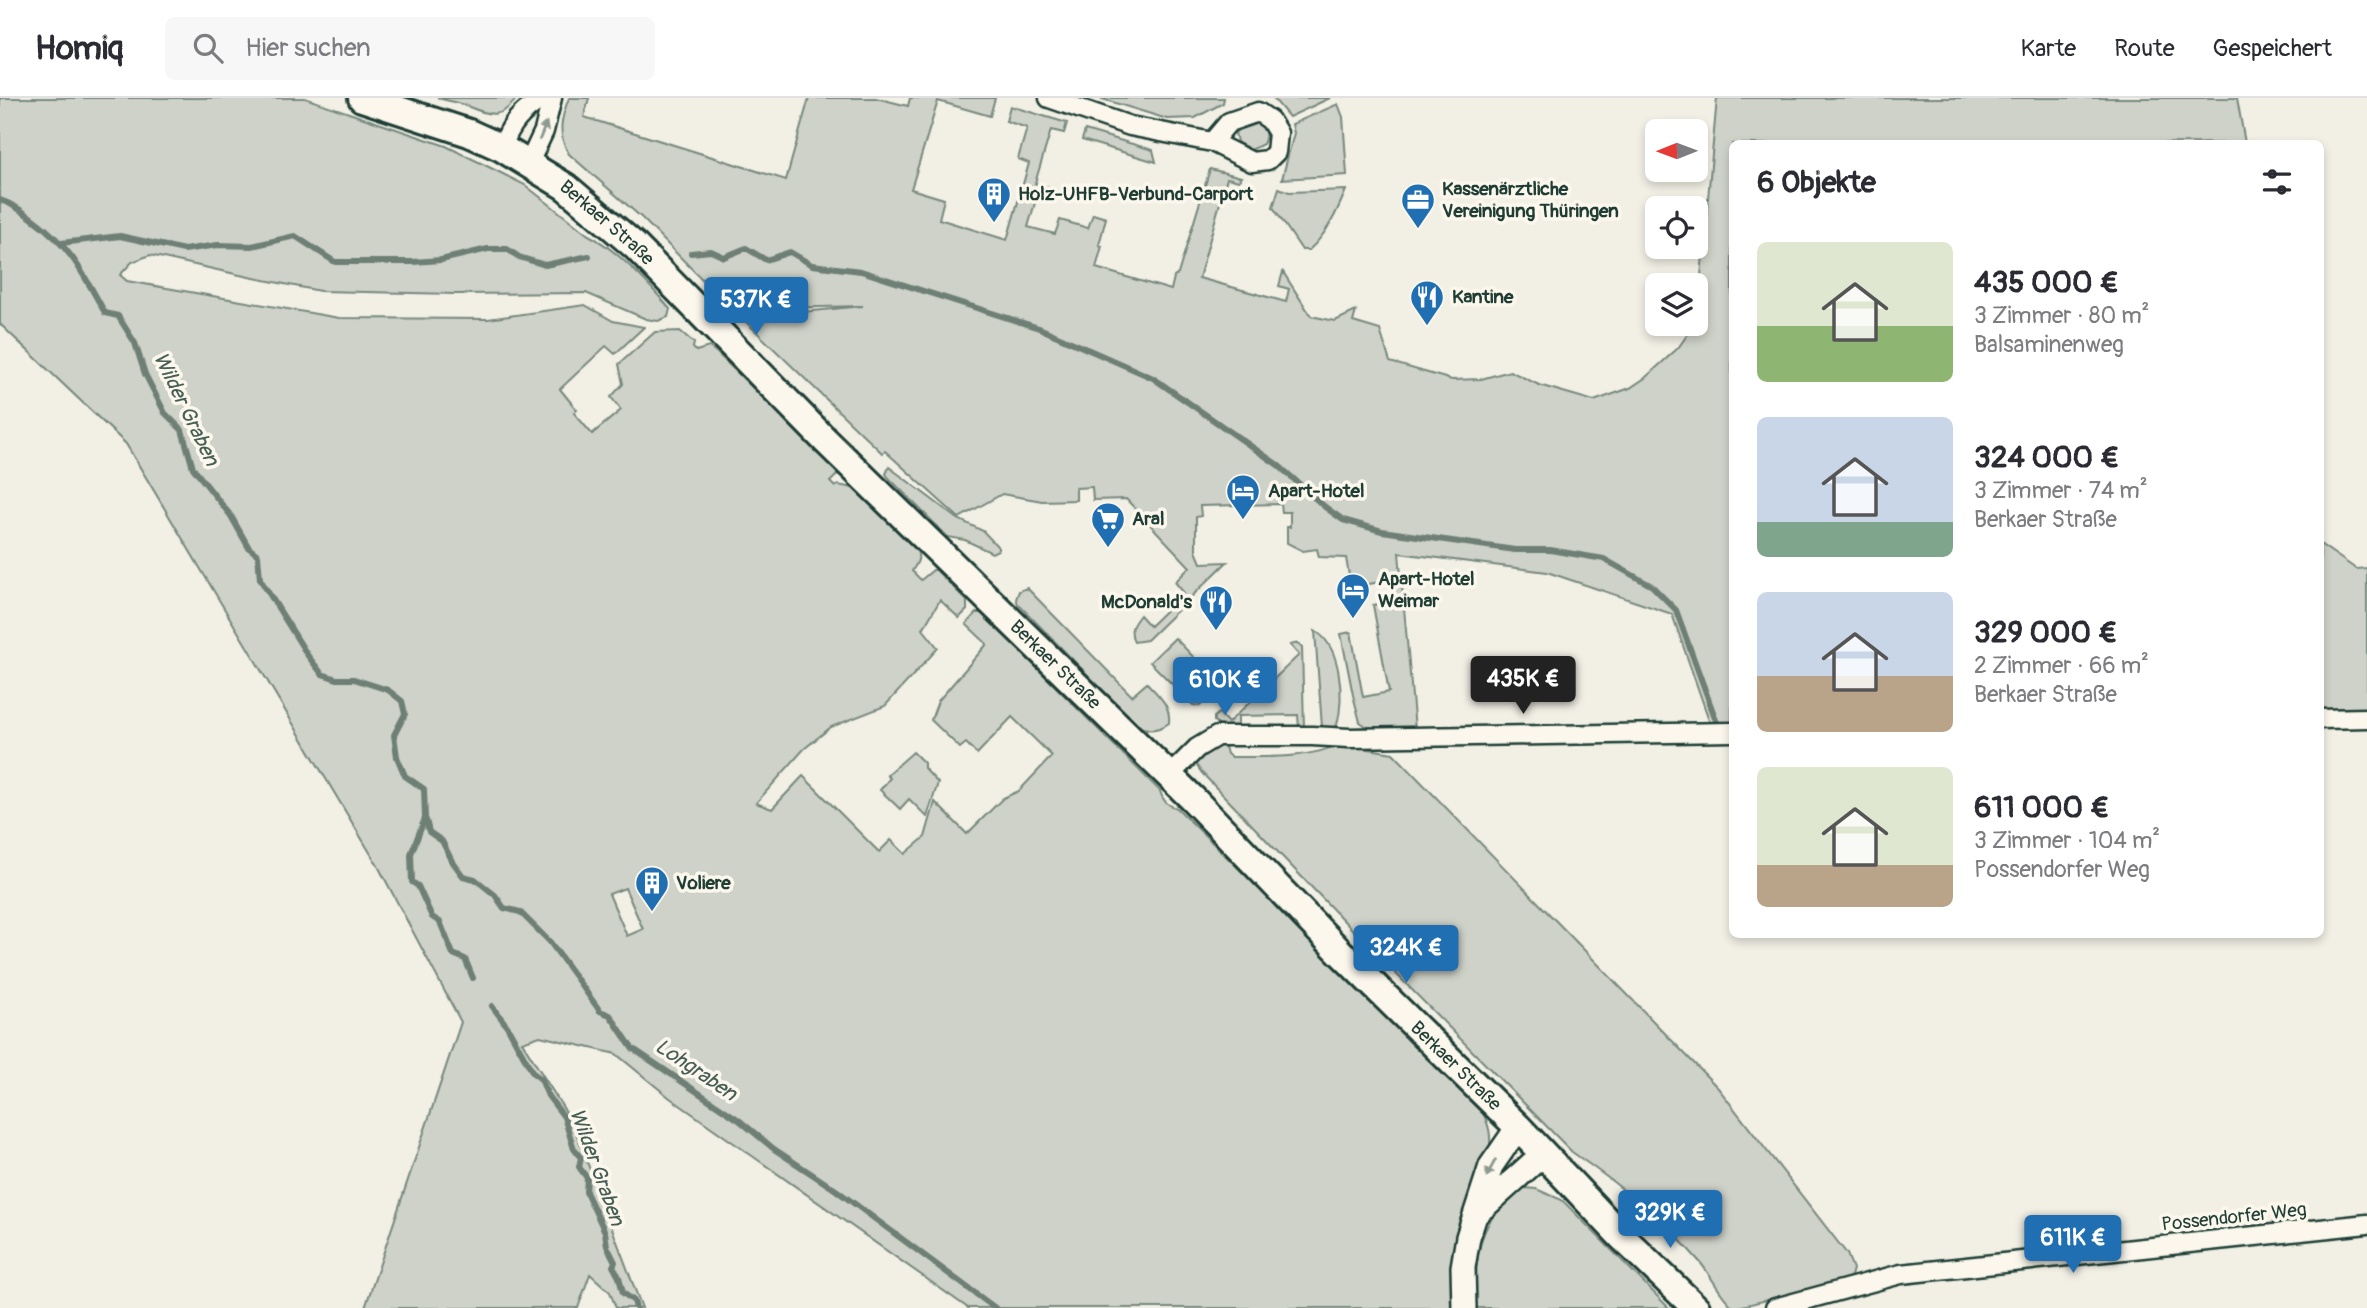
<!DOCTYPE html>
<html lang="de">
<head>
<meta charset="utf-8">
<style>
	:root { --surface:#fff; --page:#f7f7f7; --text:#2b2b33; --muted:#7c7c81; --line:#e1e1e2; --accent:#1f6fb2 }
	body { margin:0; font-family:Pangolin,sans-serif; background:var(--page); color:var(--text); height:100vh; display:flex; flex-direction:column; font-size:26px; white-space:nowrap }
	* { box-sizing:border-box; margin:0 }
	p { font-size:23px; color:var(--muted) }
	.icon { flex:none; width:38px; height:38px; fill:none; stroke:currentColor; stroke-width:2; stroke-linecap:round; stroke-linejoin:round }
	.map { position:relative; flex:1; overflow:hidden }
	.details { position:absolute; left:1729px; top:42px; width:595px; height:798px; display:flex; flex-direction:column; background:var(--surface); border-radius:10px; box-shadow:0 4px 10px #0003 }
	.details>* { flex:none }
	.needle { width:46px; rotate:269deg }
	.controls { position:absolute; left:1645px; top:21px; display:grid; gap:14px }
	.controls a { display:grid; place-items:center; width:63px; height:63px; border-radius:10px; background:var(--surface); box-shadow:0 4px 10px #0003; font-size:35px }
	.price { position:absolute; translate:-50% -60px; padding:0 16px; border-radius:7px; background:var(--accent); color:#fff; font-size:23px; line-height:46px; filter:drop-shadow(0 2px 4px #0008) }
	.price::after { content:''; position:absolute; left:50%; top:42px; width:21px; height:16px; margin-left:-10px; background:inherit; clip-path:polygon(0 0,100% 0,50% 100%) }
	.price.active { background:#222; color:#fff }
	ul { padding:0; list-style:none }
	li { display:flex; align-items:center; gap:21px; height:175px; padding:0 28px }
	li span { display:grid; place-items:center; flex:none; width:196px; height:140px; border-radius:10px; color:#555 }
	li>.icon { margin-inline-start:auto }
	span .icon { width:84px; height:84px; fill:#fffc; stroke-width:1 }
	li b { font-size:30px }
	h2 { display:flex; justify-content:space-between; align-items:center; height:84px; padding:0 28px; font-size:30px }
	header { display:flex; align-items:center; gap:42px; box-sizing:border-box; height:98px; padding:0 35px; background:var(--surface); border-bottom:2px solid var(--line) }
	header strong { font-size:33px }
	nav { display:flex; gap:38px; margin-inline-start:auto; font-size:24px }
	.search { width:490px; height:63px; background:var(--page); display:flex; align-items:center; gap:18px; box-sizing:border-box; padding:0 24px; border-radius:10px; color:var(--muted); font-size:26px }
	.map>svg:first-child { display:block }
	.green { fill:#cfd2c8; stroke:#77887e; stroke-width:2; fill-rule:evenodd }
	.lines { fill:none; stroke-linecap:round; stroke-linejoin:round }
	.stream { stroke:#6e7f75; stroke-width:6 }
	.minor-casing { stroke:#1f3d34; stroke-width:23 }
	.tertiary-casing { stroke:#1f3d34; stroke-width:28 }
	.secondary-casing { stroke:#1f3d34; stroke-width:32 }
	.minor { stroke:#fbf7ec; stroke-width:18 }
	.tertiary { stroke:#fbf7ec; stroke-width:23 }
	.secondary { stroke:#fbf7ec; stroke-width:26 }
	.oneway { fill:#8d9a90 }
	.labels { text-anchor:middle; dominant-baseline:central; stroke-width:7; stroke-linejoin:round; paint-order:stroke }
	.poi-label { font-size:19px; font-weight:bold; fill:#1f3d34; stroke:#fbf7ec; text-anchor:start }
	.street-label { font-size:19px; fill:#1f3d34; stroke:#fbf7ec }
	.water-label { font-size:21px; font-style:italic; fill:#465e55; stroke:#fbf7ec }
</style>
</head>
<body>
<header>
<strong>Homiq</strong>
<div class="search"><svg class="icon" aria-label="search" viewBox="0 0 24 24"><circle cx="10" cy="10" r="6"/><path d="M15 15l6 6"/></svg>Hier suchen</div>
<nav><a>Karte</a><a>Route</a><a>Gespeichert</a></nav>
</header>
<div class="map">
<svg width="2367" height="1210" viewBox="0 0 2367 1210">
	<rect width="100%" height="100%" fill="#f2f0e5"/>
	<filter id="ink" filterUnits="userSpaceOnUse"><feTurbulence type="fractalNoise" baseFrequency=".0143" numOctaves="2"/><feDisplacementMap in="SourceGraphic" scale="14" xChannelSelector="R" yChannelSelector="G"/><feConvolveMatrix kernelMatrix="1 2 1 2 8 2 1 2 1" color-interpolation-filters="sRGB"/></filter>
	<g filter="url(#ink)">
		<g class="green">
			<path d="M0,0H305L446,48L499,74L525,87L587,136C617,151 648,185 670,211L668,219L658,223L646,221L586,195L456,196L320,193L249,179L150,157L132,164L120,177L127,183L339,220L488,221L585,207L613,223L644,229L615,256L606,248L560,291L577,312L574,315L592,336L621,312L611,299L623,286L619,266L655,234L680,233L694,245L693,250L696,253L709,249L716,254L836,371L837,377L830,384L835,389L838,387L853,390L916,451C921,461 917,465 912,473L921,482L933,472H936L967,503V512L959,520L940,502L923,531L938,550L885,608L831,629L804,651L756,705L772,711L803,678L879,754L891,742L905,756L925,739L935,704L967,736L1003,700L1019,693L1052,658L1012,619L977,656L966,645L960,650L931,622L938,603L987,546L966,526L976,515H982L1160,693C1163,703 1167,707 1177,710L1474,1002C1512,1049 1473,1080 1459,1128C1452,1156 1450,1182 1454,1210H968L670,1000L616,956L540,938L522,944L572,1024L642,1210H616L610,1194L590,1176L578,1210H365L461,924L378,768L126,346L0,226ZM625,790L643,831L627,838L609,796Z"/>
			<path d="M437,0H517C499,24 488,16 464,7C455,4 446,2 437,0Z"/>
			<path d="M569,0H589L584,19L786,82L809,0H876L908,8L910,0H995L990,18L938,3L911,91L944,101L939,121L1007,142L1029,65L1018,61L1027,30L1006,23L1010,8L1067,25L1064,35L1051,32L1035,85L1048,89L1045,100L1037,98L1028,129L1055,136L1060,122L1088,130L1093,116L1106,120L1099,147L1102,148L1096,170L1171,192L1174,179L1178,176L1210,71L1241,79L1239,83L1227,80L1199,180L1286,204L1289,191L1279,188L1283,174L1311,218L1335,223L1356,213L1353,224L1380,232L1390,264L1452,282L1481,281L1510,273L1539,287L1594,303L1630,290L1645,280L1678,250L1697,223L1717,0H2237L2245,45L1732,46V642H1716L1672,516L1547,474L1399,455L1415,631L1369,630L1360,624L1353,597L1341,536L1351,534L1363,599L1389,594L1373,507L1396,502L1392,482L1351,489L1346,460L1319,459L1317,451L1303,453L1287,445V429H1290V414H1282L1281,406L1200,408L1201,418L1196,419V453L1201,465L1227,464L1147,542L1134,544C1129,532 1132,527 1140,517L1150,528L1184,495L1175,484L1190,469L1126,401L1093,402L1092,389L1076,390V402L1042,403L1002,396L959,420L885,353L882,355L742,220L863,208L731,211L642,120L569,56C557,36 561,20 569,0Z"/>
			<polygon points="1099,0 1224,0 1223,5 1195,20 1167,21"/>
			<polygon points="1273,0 1330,0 1289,19"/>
			<polygon points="1338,6 1343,19 1347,77 1282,81 1294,35 1292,26"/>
			<path d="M1255,24C1265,29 1268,37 1263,46L1251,52L1237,44L1235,35L1242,28Z"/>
			<polygon points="1085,32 1153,52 1156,64 1082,42"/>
			<path d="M1279,90L1289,94L1346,92C1337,114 1327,136 1309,152H1302L1273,109Z"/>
			<polygon points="889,369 958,421 983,433 998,449 998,452 992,455 965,442 948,439 888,379 886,376"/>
			<polygon points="2320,446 2356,471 2367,470 2367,629 2321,630"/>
			<path d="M1027,490L1132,598L1147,585C1158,597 1171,607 1169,625C1159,632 1149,634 1138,628L1018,506L1016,501L1019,493Z"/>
			<path d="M1315,533C1342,548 1344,600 1337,627L1332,630L1322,629Z"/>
			<polygon points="1175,540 1210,576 1195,592 1206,602 1200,608 1193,607 1150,564"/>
			<path d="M1298,545L1302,549L1304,630H1299L1298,617L1238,618V630C1228,631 1221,631 1214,623V619L1219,615L1228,625L1299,557L1290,547Z"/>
			<path d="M1224,645L1227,656L1231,659C1260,659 1313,661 1338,646L1393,655L1718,990L1847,1156L1853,1171L1851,1178L1842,1184L1734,1210C1719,1197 1712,1178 1699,1163C1662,1120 1618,1086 1572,1054L1346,825L1202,675L1194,664L1199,653Z"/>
			<polygon points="913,654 924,665 924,670 938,685 927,719 909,701 900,711 880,692 890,680 887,677"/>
			<path d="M1524,1090L1536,1091L1562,1102L1669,1210H1476C1474,1159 1477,1119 1524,1090Z"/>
		</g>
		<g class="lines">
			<g class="stream">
				<path d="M0,102C13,106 22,113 33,121C71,149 83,175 105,215L118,218L135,245L145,276L165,315L182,332L193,370L231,418L249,450L258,457L260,481L308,558L322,576L337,581H354L388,592L402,603L405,616L394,637L397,659L405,678L424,691L425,720L411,756L412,784L418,788L432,819L440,824L453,856L465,861L473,880"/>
				<polyline points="61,145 120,138 184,152 218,147 252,148 295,138 335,164 413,164 441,162 488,151 507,151 519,159 545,167 589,158"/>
				<polyline points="691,155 711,153 724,159 746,150 766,162 790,154 812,167 861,173 1039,230 1153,280 1278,367 1325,409 1343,422 1382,433 1515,452 1550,452 1604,461 1652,488 1676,512 1717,625"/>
				<polyline points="426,722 429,734 442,743 452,763 463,778 475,781 495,797 504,810 520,814 550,844 600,913 610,917 632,950 739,1022 774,1051 836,1092 995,1210"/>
				<polyline points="492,908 507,928 533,975 541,981 548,998 564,1019 574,1051 581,1060 579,1069 587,1080 586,1094 605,1134 607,1148 615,1164 613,1168 619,1179 623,1195 634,1203 636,1210"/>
			</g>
			<g class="minor-casing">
				<g id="minor">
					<polyline points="1049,0 1130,28 1212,44 1252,64 1268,62 1276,54 1278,35 1270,22 1258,14 1229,24 1212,44"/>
					<path d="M502,50C510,26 521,14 543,0"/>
					<polyline points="529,65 544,33 552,0"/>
					<polyline points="2320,621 2367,620"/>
					<polyline points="1168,679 1197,650 1217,638 1312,638 1349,640 1732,634"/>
					<polyline points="1775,1210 1901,1176 2367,1126"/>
				</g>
			</g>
			<g class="tertiary-casing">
				<g id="tertiary">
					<polyline points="1476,1116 1543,1056"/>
					<polyline points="1464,1210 1463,1169 1468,1139 1491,1068 1518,1029"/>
				</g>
			</g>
			<g class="secondary-casing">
				<g id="secondary">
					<path id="s1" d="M362,0L469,35L502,50L566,89L635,148L826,343L1193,701L1341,855L1518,1029L1621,1138L1696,1210"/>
				</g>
			</g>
			<use href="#minor" class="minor"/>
			<use href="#tertiary" class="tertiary"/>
			<use href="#secondary" class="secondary"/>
		</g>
		<defs><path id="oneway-solid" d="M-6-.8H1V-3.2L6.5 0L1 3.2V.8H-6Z" transform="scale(1.75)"/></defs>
		<g class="oneway">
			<use href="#oneway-solid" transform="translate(543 33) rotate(-68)"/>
			<use href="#oneway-solid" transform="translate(1491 1070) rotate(118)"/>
		</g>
	</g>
	<defs>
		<g id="building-pin" transform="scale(1.75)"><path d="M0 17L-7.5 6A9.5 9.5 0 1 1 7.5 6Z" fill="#1f6fb2" stroke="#fbf7ec"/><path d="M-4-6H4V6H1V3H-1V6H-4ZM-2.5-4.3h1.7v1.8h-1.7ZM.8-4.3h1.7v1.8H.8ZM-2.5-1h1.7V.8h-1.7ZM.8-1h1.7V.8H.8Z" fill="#fff"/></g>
		<g id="office-pin" transform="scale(1.75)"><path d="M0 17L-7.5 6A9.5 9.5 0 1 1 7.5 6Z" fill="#1f6fb2" stroke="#fbf7ec"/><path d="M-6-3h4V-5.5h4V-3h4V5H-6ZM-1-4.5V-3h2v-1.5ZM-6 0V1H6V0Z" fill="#fff"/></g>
		<g id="restaurant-pin" transform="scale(1.75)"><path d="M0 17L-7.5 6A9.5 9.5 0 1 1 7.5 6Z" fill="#1f6fb2" stroke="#fbf7ec"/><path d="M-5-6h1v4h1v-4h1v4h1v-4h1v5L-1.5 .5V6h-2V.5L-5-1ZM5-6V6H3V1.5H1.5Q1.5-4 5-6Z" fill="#fff"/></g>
		<g id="hotel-pin" transform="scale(1.75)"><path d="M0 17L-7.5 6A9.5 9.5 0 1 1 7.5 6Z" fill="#1f6fb2" stroke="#fbf7ec"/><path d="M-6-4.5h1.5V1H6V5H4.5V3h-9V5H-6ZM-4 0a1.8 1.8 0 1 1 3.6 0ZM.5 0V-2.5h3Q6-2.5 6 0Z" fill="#fff"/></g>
		<g id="supermarket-pin" transform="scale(1.75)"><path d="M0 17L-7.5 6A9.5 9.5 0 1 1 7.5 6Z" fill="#1f6fb2" stroke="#fbf7ec"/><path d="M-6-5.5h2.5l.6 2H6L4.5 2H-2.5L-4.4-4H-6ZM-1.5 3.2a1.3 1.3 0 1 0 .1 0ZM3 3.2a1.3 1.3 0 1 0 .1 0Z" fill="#fff"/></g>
	</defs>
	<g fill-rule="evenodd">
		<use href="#building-pin" x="994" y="96"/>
		<use href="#office-pin" x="1418" y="102"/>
		<use href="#restaurant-pin" x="1427" y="199"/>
		<use href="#hotel-pin" x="1243" y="393"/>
		<use href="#supermarket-pin" x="1108" y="421"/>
		<use href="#hotel-pin" x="1353" y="492"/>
		<use href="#restaurant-pin" x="1216" y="504"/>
		<use href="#building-pin" x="652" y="785"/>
	</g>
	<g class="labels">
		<g class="poi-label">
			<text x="1442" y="91">Kassenärztliche<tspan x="1442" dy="22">Vereinigung Thüringen</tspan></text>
			<text x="1018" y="96">Holz-UHFB-Verbund-Carport</text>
			<text x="1452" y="199">Kantine</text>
			<text x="1268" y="393">Apart-Hotel</text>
			<text x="1132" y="421">Aral</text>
			<text x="1378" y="481">Apart-Hotel<tspan x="1378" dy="22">Weimar</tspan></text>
			<text x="1192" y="504" text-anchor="end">McDonald's</text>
			<text x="676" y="785">Voliere</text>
		</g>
		<g class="street-label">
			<text stroke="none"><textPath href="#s1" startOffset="278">Berkaer Straße</textPath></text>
			<text stroke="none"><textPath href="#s1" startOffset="908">Berkaer Straße</textPath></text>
			<text stroke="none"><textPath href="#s1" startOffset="1475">Berkaer Straße</textPath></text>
			<text transform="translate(2234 1119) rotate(-6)">Possendorfer Weg</text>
		</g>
		<g class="water-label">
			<text transform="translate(186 311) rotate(64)">Wilder Graben</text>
			<text transform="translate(696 972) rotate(34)">Lohgraben</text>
			<text transform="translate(597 1069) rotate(70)">Wilder Graben</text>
		</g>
	</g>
</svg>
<div class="controls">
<a><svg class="needle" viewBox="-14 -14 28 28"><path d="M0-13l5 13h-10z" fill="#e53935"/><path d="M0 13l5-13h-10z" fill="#7c7c81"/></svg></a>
<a><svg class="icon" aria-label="locate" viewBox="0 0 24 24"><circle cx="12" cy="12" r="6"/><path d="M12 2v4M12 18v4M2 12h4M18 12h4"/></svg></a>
<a><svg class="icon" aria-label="layers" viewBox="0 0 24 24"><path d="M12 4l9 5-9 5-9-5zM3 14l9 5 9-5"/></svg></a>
</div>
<b class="price" style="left:756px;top:239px">537K €</b>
<b class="price active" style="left:1523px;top:618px">435K €</b>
<b class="price" style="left:1225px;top:619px">610K €</b>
<b class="price" style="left:1406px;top:887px">324K €</b>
<b class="price" style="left:1670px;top:1152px">329K €</b>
<b class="price" style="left:2073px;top:1177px">611K €</b>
<section class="details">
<h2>6 Objekte<svg class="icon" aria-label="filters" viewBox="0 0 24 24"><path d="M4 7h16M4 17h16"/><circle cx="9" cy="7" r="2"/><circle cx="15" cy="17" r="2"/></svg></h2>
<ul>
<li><span style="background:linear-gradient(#dfe7d0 60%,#8fb573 0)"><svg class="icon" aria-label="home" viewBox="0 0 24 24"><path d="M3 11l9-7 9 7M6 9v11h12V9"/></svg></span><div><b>435 000 €</b><p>3 Zimmer · 80 m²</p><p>Balsaminenweg</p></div></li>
<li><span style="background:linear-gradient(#c9d6e8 75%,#7fa58c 0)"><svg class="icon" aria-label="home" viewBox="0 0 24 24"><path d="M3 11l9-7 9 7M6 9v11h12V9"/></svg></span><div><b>324 000 €</b><p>3 Zimmer · 74 m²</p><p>Berkaer Straße</p></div></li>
<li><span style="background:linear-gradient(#c9d6e8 60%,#b9a48a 0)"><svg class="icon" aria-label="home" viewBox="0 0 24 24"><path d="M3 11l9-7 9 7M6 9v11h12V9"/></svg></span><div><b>329 000 €</b><p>2 Zimmer · 66 m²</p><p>Berkaer Straße</p></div></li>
<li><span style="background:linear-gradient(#dfe7d0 70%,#b9a48a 0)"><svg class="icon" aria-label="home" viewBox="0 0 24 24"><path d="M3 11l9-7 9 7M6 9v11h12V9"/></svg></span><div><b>611 000 €</b><p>3 Zimmer · 104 m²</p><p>Possendorfer Weg</p></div></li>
</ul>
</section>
</div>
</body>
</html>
